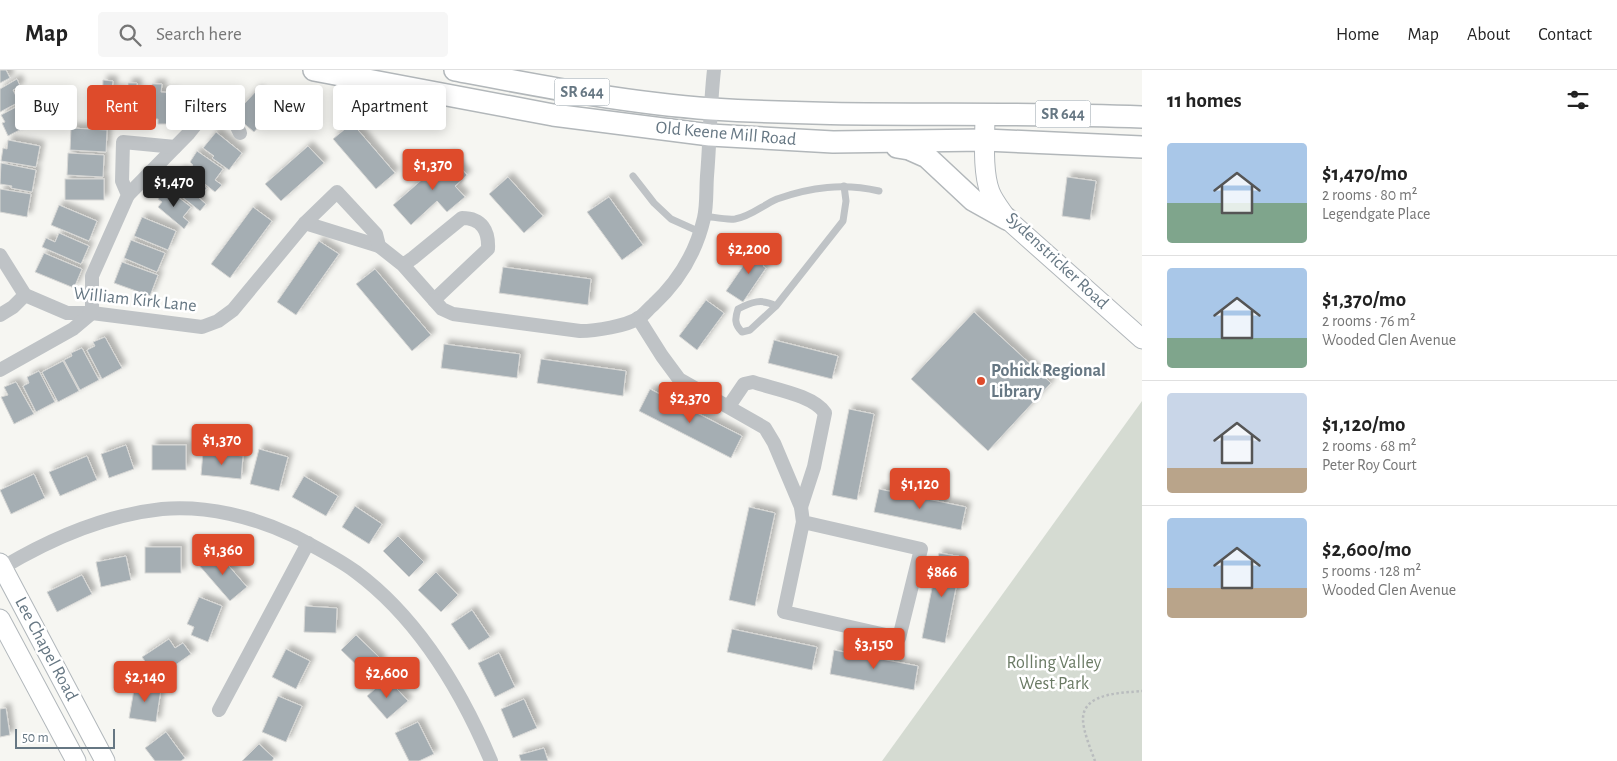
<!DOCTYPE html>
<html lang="en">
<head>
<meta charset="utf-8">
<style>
	:root { --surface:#fff; --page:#f6f6f6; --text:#222; --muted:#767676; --line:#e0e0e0; --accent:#de4b2b }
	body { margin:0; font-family:"Alegreya Sans",sans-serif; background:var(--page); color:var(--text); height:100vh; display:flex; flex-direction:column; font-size:19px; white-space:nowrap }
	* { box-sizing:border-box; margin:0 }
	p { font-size:16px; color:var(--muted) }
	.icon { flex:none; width:28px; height:28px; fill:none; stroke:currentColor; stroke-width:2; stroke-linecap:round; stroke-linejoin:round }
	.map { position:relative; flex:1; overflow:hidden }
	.side { display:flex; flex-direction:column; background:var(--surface); width:475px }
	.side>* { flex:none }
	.top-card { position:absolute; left:15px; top:15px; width:475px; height:45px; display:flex; gap:10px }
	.scale { position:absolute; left:15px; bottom:12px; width:100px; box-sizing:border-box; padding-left:5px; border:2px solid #667783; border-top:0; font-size:14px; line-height:18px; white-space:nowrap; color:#667783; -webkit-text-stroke:4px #fff; paint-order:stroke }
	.price { position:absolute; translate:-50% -42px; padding:0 11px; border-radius:5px; background:var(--accent); color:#fff; font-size:16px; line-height:32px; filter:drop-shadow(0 1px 2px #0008) }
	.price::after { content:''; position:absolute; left:50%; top:30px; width:15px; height:11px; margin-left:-8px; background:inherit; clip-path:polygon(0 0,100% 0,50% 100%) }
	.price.on { background:#222; color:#fff }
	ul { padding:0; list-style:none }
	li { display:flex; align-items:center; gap:15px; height:125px; padding:0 25px }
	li+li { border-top:1px solid var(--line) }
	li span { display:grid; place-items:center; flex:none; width:140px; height:100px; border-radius:5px; color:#555 }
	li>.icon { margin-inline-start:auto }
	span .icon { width:60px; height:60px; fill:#fffc; stroke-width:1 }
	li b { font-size:21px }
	h2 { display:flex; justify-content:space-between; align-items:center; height:60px; padding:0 25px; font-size:21px }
	.tag { padding:0 18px; border-radius:5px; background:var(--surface); box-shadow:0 2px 12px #0003; font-size:18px; line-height:45px }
	.tag.on { background:var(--accent); color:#fff }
	header { display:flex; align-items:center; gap:30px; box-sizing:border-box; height:70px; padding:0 25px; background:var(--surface); border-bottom:1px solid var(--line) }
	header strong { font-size:24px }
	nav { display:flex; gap:28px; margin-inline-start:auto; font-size:18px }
	.search { width:350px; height:45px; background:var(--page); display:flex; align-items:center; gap:12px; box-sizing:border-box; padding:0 18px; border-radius:5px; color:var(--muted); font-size:19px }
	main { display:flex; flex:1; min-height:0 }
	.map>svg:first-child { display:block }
	.green { fill:#d5dbd2 }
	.building { fill:#a5aeb3; stroke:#d7d7d5; filter:url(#shadow) }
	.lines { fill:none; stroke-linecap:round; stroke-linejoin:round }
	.secondary-casing { stroke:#b1b7bb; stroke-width:21 }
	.primary-casing { stroke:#b2b7ba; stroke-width:24 }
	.path { stroke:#b9bcbe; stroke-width:2.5; stroke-dasharray:2.5 2.5; stroke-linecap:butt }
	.service { stroke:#bfc3c6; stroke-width:7 }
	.minor { stroke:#bfc3c6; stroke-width:14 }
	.secondary { stroke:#fff; stroke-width:19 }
	.primary { stroke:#fff; stroke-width:21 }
	.poi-dot { fill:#de4b2b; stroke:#fff; stroke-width:2 }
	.labels { text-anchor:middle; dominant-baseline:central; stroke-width:5; stroke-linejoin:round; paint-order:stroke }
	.shield { fill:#fff; stroke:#94a0a8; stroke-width:1 }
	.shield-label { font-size:16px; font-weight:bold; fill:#667783 }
	.street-label { font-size:18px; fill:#667783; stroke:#fff }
	.poi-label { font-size:18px; font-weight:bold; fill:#667783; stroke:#fff; text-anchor:start }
	.park-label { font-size:18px; fill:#6a7a64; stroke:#fff }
</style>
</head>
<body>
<header>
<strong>Map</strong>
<div class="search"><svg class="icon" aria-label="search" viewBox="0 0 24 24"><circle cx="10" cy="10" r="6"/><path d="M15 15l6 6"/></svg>Search here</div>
<nav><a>Home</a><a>Map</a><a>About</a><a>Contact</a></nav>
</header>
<main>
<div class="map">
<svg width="1142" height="691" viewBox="0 0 1142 691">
	<defs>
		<filter id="shadow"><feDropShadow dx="4.5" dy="-4.5" stdDeviation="2.5" flood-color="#0004"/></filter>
	</defs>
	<rect width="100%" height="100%" fill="#f6f6f2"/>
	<polygon class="green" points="1142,331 1142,691 882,691"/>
	<g class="building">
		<polygon points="0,0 6,0 10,8 0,13"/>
		<polygon points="17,9 20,16 13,20 19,32 0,42 0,19"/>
		<polygon points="103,10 113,11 112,19 124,20 122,50 109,50 109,45 102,45"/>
		<polygon points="128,13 137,13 137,21 149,22 147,53 134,52 134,48 126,47"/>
		<polygon points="152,14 162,14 161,22 174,23 172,54 158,54 158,49 150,49"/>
		<polygon points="257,20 276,36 254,62 234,45"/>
		<polygon points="33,28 37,36 29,41 35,52 8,66 2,53 5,52 1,45"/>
		<polygon points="352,53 395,103 376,119 333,69"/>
		<polygon points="71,58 107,60 106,82 70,80"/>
		<polygon points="216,62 242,83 229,100 212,88 214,86 203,78"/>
		<polygon points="8,70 40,76 36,97 1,91 3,78 7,79"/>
		<polygon points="308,76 324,93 281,131 265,114"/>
		<polygon points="197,81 223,99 215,110 222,115 215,122 188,101 193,95 190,92"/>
		<polygon points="68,83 104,85 103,107 67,105"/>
		<polygon points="450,85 467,105 455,116 465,127 447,142 437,131 411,155 393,135"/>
		<polygon points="1,93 36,100 32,122 11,118 12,116 0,114"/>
		<polygon points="181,100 207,118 199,128 206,134 200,141 172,119 177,113 173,111"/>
		<polygon points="508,107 543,146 524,163 489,124"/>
		<polygon points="1067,107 1096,111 1090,150 1062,146"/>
		<rect x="65" y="109" width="39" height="21"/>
		<polygon points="166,118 191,137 183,147 189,152 184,159 158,137 162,132 158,129"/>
		<polygon points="0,119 31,124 27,147 0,142"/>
		<polygon points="609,127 643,175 622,190 587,142"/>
		<polygon points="59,135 97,151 89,171 51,155"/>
		<polygon points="253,137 272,151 230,208 211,194"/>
		<polygon points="142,147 176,161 168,180 134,166"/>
		<polygon points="59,163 89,176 81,194 42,177 46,168 55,172"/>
		<polygon points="131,170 165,183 157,202 124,188"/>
		<polygon points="319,171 339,184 296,245 277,232"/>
		<polygon points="756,177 770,186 763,196 766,198 743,232 726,221"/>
		<polygon points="44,183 82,199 74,218 35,202"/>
		<polygon points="122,192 158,205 150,226 114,213"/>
		<polygon points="503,197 591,209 588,235 499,223"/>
		<polygon points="375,199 431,265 412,281 356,214"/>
		<polygon points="706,230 724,243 697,280 679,266"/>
		<polygon points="974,242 1051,313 988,381 911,309"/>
		<polygon points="105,267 122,298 102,309 87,280 95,276 93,272"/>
		<polygon points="774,270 838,286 832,309 768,293"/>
		<polygon points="444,274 520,284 517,308 441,298"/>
		<polygon points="82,278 99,310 80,320 64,290 72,286 71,283"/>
		<polygon points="541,289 626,301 623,326 537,313"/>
		<polygon points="63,291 79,321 58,332 42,302"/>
		<polygon points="39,301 55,332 36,342 23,316 29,313 27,307"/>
		<polygon points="16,312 34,344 14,354 1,327 8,325 4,317"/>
		<polygon points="650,319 742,366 731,388 639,341"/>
		<polygon points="849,339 874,344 857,430 832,425"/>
		<polygon points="126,375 134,399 109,408 101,384"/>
		<rect x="152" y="375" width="34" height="25"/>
		<polygon points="259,379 288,387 279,421 250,414"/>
		<polygon points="203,382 243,386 241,409 201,405"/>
		<polygon points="87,386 97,410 60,426 49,402"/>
		<polygon points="34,404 45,428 11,444 0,420"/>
		<polygon points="304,406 338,426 326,446 292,427"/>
		<polygon points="879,419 966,437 961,460 874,442"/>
		<polygon points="355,436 382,454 369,474 342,457"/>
		<polygon points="749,437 775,443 755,536 729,530"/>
		<polygon points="398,466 424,492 409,507 383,481"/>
		<rect x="145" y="477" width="36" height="26"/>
		<polygon points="215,480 247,517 230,531 198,494"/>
		<polygon points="939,483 962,487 945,573 922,568"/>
		<polygon points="126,486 131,510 101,517 96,492"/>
		<polygon points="436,502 458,525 441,542 418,520"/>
		<polygon points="82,505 92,524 57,542 47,522"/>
		<polygon points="199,527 222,536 208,572 191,565 194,557 187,554"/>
		<polygon points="305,536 337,538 336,563 304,562"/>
		<polygon points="472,540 490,567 469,580 451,554"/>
		<polygon points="732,559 817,577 812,600 727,582"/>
		<polygon points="356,565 382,590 367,605 341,580"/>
		<polygon points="169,569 175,578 183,573 191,584 157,608 142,587"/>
		<polygon points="286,579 310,591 296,619 272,607"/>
		<polygon points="834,580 918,596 914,620 830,604"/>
		<polygon points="499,583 515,617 495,627 478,593"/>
		<polygon points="387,608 408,631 387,649 367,626"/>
		<polygon points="135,614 161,619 156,652 129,648"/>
		<polygon points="278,626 302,636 286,672 262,662"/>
		<polygon points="524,629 537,658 513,668 501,639"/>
		<polygon points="6,638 10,665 0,667 0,639"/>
		<polygon points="418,652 434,684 419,691 409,691 395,663"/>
		<polygon points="166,662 185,688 181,691 155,691 145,678"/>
		<polygon points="259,674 274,688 272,691 242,691"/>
		<polygon points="544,678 548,691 521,691 519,685"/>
	</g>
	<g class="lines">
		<g class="secondary-casing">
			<g id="secondary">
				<path d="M985,44C985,67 982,101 990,122C994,132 1001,140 1007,149L1142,269"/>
				<polyline points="0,493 105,691"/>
				<polyline points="0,549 76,691"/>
			</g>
		</g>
		<g class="primary-casing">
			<g id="primary">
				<polyline points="314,0 553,45 710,65 833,72 985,70 1142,77"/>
				<path d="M455,0C540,16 626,33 712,39C855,48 999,41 1142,47"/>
				<polyline points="897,77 909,79 927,87 973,130 1007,149"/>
			</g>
		</g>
		<path class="path" d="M1095,691C1091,680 1083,661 1083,649C1083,622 1124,623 1142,621"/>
		<g class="service">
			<polyline points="633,106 654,133 671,149 700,162"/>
			<path d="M704,146C714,147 725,150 735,149C750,147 763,135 777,129C811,117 843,113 879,121"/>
			<path d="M776,236C762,228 751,232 738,239C735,248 734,254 742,262L750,260L776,236L843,151L846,131L844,116"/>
		</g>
		<g class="minor">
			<path d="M128,125L189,63L209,38C229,36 233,48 240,63"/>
			<polyline points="305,153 379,176"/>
			<path d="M0,185L25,225L67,243H92L202,257L218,251L233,240L305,153L337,122L376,164L379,176L403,195L434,230L488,179C489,161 482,148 462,148L413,188L403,195"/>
			<path d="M434,230L442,239L453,244L580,261C596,261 626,256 639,248C644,245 648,239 653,235C679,211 696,183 704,148C707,135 706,120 707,106C710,71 710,35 714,0"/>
			<polyline points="0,245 13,237 25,225"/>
			<polyline points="638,248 662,286 679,309 765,358 774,373 801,437 803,452 784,542 899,568 921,479 803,452"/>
			<polyline points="0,300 73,259 92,243 92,206 128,125 122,111 123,72 175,77"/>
			<path d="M729,336L744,314L753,312C773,319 813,325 825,343L814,397L801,437"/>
			<path d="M0,499C48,470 106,445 162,439C207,435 254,447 294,466C315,477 337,488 356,502C419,549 461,620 491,691"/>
			<polyline points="219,640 308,473"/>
		</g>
		<use href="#secondary" class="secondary"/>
		<use href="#primary" class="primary"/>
	</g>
	<circle class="poi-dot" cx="981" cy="311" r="5"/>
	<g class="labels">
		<g class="shield">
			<rect x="554.5" y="8.5" width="55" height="27" rx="4"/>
			<rect x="1035.5" y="30.5" width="55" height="27" rx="4"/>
		</g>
		<g class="shield-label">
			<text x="582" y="22">SR 644</text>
			<text x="1063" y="44">SR 644</text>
		</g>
		<g class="street-label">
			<text transform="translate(726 64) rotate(5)">Old Keene Mill Road</text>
			<text transform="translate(1057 191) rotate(43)">Sydenstricker Road</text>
			<text transform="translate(135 230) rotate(6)">William Kirk Lane</text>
			<text transform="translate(46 579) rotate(62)">Lee Chapel Road</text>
		</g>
		<g class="poi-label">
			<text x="991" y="301">Pohick Regional<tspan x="991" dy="21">Library</tspan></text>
		</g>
		<g class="park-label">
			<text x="1054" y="593">Rolling Valley<tspan x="1054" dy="21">West Park</tspan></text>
		</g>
	</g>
</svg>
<div class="scale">50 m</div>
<b class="price" style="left:433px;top:121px">$1,370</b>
<b class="price on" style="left:174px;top:138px">$1,470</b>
<b class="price" style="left:749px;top:205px">$2,200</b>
<b class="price" style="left:690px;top:354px">$2,370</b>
<b class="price" style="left:222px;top:396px">$1,370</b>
<b class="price" style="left:920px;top:440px">$1,120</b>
<b class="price" style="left:223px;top:506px">$1,360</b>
<b class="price" style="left:942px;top:528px">$866</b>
<b class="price" style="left:874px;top:600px">$3,150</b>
<b class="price" style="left:387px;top:629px">$2,600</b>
<b class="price" style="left:145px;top:633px">$2,140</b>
<div class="top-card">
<a class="tag">Buy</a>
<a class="tag on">Rent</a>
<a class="tag">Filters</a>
<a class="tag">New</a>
<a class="tag">Apartment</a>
</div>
</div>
<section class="side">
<h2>11 homes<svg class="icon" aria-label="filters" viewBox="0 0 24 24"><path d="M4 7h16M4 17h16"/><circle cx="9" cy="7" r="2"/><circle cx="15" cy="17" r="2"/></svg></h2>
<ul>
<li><span style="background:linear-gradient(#a9c7e8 60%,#7fa58c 0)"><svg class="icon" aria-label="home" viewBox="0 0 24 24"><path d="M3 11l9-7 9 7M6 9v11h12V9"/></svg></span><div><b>$1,470/mo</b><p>2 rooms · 80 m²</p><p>Legendgate Place</p></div></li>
<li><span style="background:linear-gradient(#a9c7e8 70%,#7fa58c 0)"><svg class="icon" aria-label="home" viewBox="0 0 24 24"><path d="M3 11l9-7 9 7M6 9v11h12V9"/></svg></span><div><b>$1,370/mo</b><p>2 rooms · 76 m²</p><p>Wooded Glen Avenue</p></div></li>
<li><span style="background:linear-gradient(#c9d6e8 75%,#b9a48a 0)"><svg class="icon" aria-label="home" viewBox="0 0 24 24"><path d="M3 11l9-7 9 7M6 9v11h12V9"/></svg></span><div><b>$1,120/mo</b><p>2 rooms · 68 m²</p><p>Peter Roy Court</p></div></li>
<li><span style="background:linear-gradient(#a9c7e8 70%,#b9a48a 0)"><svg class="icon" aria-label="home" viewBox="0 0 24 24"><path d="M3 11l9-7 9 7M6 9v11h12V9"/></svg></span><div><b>$2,600/mo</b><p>5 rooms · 128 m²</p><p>Wooded Glen Avenue</p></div></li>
</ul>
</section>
</main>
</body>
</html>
